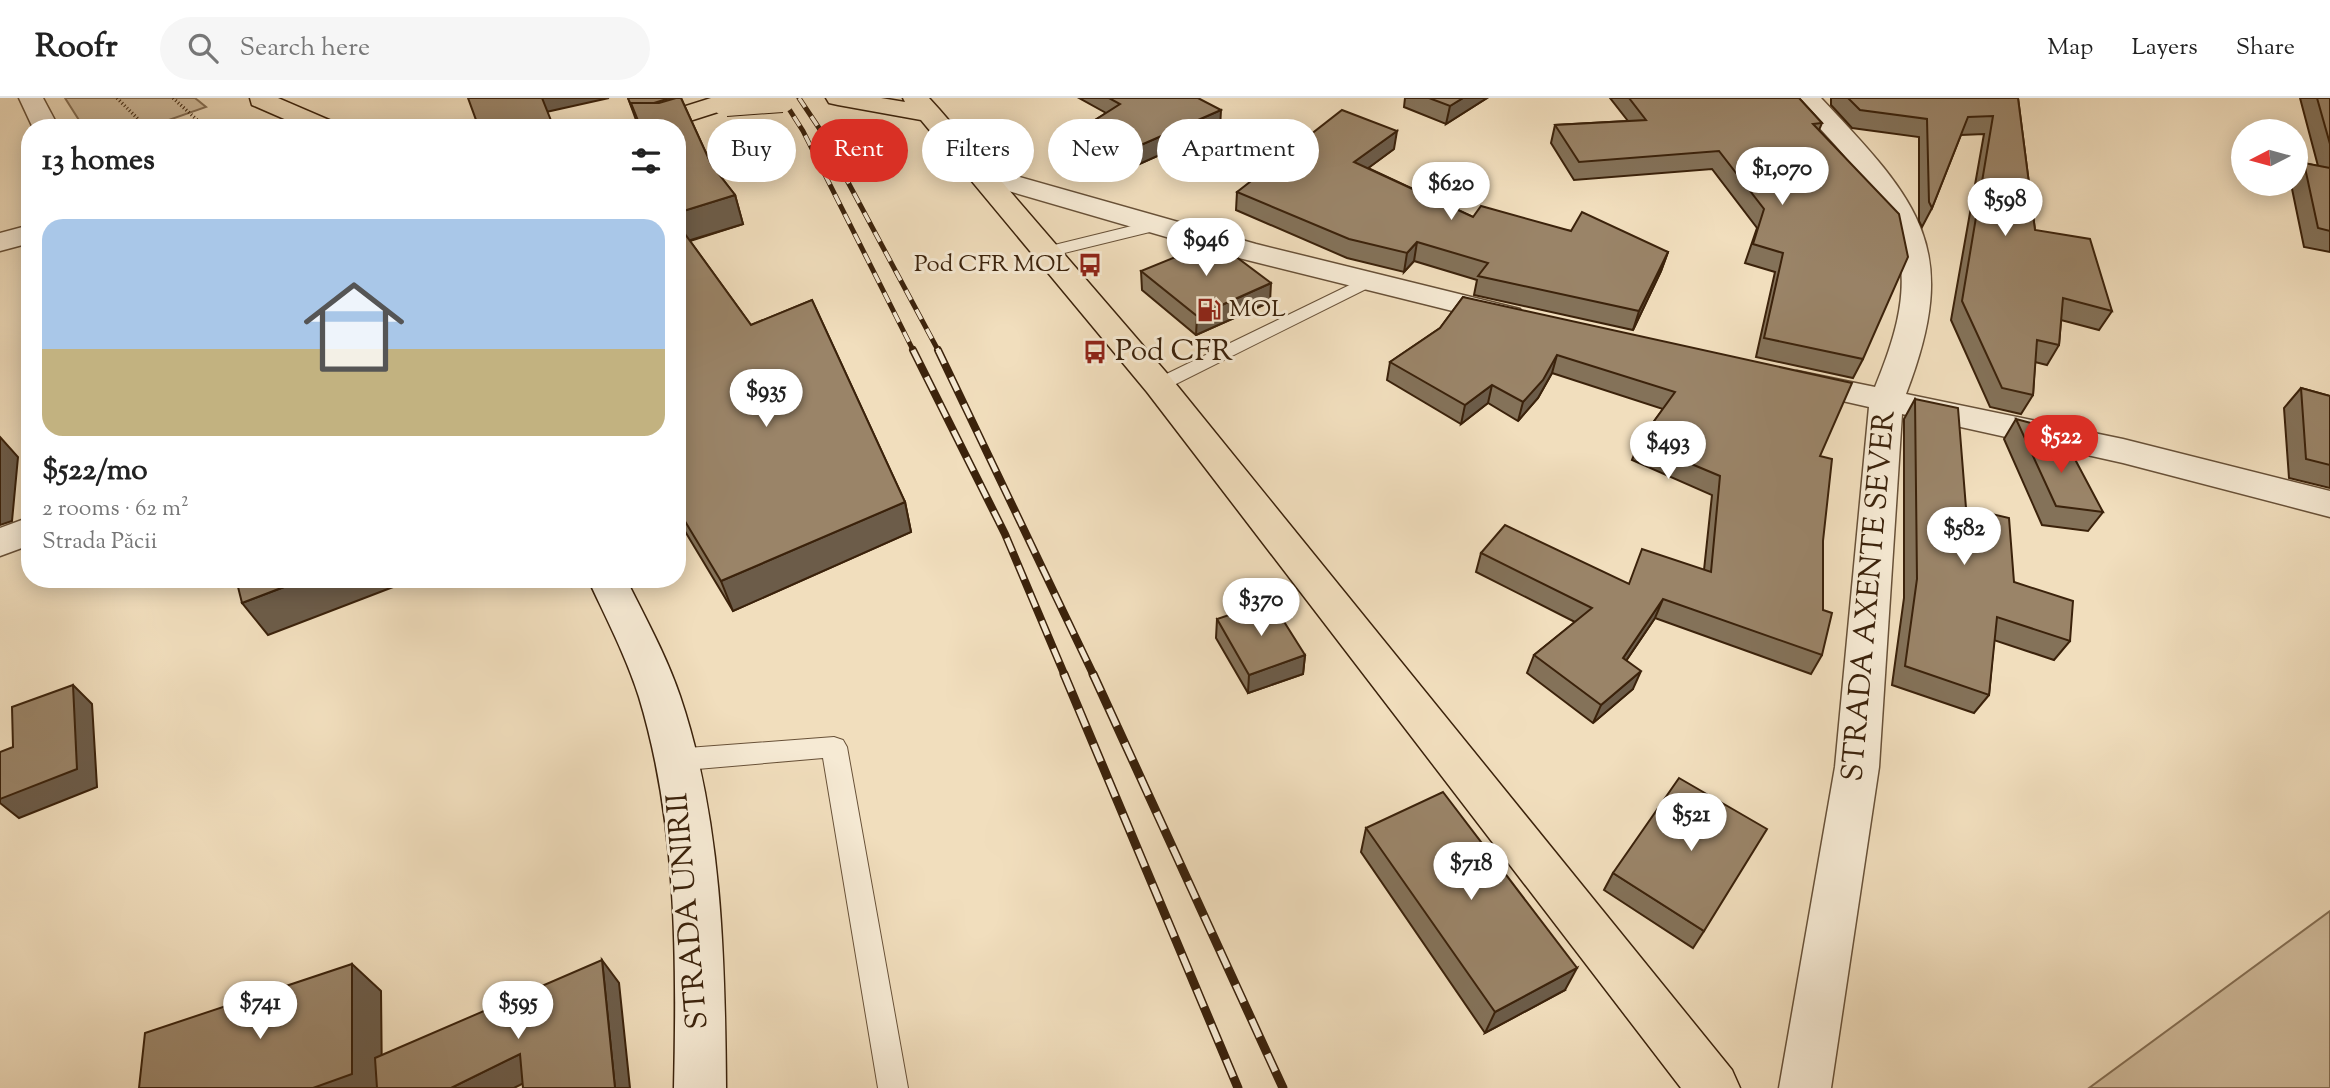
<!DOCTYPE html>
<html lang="en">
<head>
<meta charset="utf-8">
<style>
	:root { --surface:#fff; --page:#f6f6f6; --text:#222; --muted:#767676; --line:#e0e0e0; --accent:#d93025 }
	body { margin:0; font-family:"Sorts Mill Goudy",serif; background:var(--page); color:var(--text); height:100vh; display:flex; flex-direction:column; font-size:26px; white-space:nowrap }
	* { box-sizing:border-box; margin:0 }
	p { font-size:23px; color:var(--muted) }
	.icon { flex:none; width:38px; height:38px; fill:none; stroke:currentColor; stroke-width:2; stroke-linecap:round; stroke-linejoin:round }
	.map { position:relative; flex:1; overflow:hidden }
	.side { position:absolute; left:21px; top:21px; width:665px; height:469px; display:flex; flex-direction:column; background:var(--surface); border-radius:28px; box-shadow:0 4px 18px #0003 }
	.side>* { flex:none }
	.top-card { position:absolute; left:707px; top:21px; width:665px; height:63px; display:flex; gap:14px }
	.needle { width:46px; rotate:264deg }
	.controls { position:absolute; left:2231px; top:21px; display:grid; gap:14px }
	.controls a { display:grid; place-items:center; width:77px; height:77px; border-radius:50%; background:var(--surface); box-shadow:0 4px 18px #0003; font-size:35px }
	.price { position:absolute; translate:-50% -60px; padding:0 16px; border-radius:24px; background:#fff; color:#222; font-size:23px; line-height:46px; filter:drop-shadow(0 2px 4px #0008) }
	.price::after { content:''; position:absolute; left:50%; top:42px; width:21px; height:16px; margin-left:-10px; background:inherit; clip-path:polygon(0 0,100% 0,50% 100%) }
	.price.on { background:var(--accent); color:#fff }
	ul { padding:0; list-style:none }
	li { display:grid; align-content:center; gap:14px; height:371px; padding:0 21px }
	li+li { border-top:2px solid var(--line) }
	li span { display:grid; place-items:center; height:217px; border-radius:21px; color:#555 }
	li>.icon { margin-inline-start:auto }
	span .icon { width:126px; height:126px; fill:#fffc; stroke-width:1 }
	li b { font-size:30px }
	h2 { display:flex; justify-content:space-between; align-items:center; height:84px; padding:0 21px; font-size:30px }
	.chip { padding:0 24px; border-radius:32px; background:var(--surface); box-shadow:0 4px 18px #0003; font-size:24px; line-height:63px }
	.chip.on { background:var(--accent); color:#fff }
	header { display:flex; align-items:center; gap:42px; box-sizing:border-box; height:98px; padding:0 35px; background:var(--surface); border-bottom:2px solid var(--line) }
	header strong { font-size:33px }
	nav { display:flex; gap:38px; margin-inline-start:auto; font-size:24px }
	.search { width:490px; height:63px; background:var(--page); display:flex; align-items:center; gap:18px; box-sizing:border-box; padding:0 24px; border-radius:38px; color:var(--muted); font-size:26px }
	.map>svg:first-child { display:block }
	.green { fill:#d2be9f; stroke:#867055; stroke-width:2 }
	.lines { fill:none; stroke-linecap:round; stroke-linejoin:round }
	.service-casing { stroke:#685138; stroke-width:2 }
	.minor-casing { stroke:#685138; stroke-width:3 }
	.secondary-casing { stroke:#3b220b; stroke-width:3 }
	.primary-casing { stroke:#3b220b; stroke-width:3 }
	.path { stroke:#3b220b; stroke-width:3.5; stroke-dasharray:1 2.5; stroke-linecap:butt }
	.service { fill:#f6ead4; fill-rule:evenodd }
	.minor { fill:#f6ead4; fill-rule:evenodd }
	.secondary { fill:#f6ead4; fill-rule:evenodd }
	.primary { fill:#f1debd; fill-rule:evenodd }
	.rail-far2-casing { stroke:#3b220b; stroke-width:5 }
	.rail-far1-casing { stroke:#3b220b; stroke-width:8 }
	.rail-casing { stroke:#3b220b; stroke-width:9 }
	.rail-far2 { stroke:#f6ead4; stroke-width:3.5; stroke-dasharray:11; stroke-linecap:butt }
	.rail-far1 { stroke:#f6ead4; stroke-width:5; stroke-dasharray:15; stroke-linecap:butt }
	.rail { stroke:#f6ead4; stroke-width:6; stroke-dasharray:19; stroke-linecap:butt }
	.primary-bridge-casing { stroke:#3b220b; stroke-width:30; stroke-linecap:butt }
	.primary-bridge { stroke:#f1debd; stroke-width:28 }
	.wall { fill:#847259; stroke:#3b220b; stroke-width:2 }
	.shaded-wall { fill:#6c5c49; stroke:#3b220b; stroke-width:2 }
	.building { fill:#9a8468; stroke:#3b220b; stroke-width:2 }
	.labels { text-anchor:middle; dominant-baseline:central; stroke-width:6; stroke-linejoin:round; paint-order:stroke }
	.far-poi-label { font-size:24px; fill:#3b220b; stroke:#f6ead4; text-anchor:end }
	.poi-label { font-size:30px; fill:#3b220b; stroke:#f6ead4; text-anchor:start }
	.street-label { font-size:30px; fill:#3b220b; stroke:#f6ead4 }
</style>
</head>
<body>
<header>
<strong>Roofr</strong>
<div class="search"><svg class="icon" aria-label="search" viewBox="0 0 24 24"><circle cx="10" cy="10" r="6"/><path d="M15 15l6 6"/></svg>Search here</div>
<nav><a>Map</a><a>Layers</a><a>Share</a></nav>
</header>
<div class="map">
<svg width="2330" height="990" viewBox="0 0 2330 990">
	<rect width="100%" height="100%" fill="#f1debd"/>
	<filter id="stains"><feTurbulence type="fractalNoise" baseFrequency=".00286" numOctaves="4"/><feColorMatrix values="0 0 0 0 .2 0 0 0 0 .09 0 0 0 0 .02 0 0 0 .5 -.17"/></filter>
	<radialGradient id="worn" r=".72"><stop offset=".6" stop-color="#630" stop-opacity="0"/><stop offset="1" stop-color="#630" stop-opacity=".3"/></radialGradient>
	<g class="green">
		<polygon points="65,0 195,0 206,9 146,30 84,30"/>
		<polygon points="2330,813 2330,990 2089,990"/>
	</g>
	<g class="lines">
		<g class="service-casing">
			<g id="service">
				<polygon points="1152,123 1158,124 1160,128 1158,132 1048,159 1039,154 1042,150"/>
				<polygon points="1364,180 1370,181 1373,185 1370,189 1166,291 1152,291 1149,287 1152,283"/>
				<polygon points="834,639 843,642 847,649 908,990 878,990 823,660 674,673 665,669 661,662 665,655 674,651"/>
			</g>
		</g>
		<g class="minor-casing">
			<g id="minor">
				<polygon points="19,0 43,0 59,30 33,30"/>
				<path d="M1795,0H1821C1920,105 1962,150 1906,296L2123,341L2330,393V419L2123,365L1902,316L1879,669L1831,990H1779L1835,669L1869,309L1785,290L1781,283L1785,276L1797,273L1875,289C1916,190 1913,140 1844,57C1828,38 1809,20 1795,0Z"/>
				<polygon points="984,69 1256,146 1520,211 1524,218 1520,225 1509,227 1235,159 974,83 970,77 974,71"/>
				<polygon points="30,127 30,145 0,153 0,135"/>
				<polygon points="30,419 30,447 0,458 0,430"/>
			</g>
		</g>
		<g class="secondary-casing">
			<path id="secondary" d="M588,481H626C645,519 666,557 680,598C722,722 725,860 726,990H674C677,861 677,724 639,599C626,558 606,520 588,481Z"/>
		</g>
		<g class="primary-casing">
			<g id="primary">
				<polygon points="250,0 278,0 336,25 340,30 305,30 252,7"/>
				<polygon points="711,0 749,0 746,5 668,30 628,30 632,25"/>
				<polygon points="826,0 881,0 905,4 903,0 929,0 939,11 1171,280 1732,972 1740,990 1681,990 1147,294 921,22 838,7 829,5"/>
			</g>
		</g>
		<g class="path">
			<polyline points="117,0 144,27"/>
			<polyline points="173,0 206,30"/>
		</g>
		<use href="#service" class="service"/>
		<use href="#minor" class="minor"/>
		<use href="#secondary" class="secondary"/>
		<use href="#primary" class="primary"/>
		<g class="rail-far2-casing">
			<g id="rail-far2">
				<polyline points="782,0 803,33 914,254"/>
				<polyline points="799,0 819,30 939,254"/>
			</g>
		</g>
		<g class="rail-far1-casing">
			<g id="rail-far1">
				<polyline points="913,252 1005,436 1065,578"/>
				<polyline points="938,252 1094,578"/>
			</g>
		</g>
		<g class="rail-casing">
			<g id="rail">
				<polyline points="1064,576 1238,990"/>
				<polyline points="1093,576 1283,990"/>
			</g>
		</g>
		<use href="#rail-far2" class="rail-far2"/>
		<use href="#rail-far1" class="rail-far1"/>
		<use href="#rail" class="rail"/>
		<g class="primary-bridge-casing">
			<polyline id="primary-bridge" points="726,4 782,0"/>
		</g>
		<use href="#primary-bridge" class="primary-bridge"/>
	</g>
	<g class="wall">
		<polygon points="628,0 681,0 711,66 735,97 743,126 690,143 751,227 812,202 905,404 911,434 733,513 677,420 677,30 639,30"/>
		<polygon points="1079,0 1198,0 1220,30 1135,68 1084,46 1084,29 1106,15"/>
		<polygon points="1405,0 1487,0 1446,26 1404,9"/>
		<polygon points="1610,0 1799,0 1822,25 1819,32 1863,261 1853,280 1756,259 1775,174 1745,165 1757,130 1712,71 1574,82 1551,45 1555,27 1628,23"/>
		<polygon points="1831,0 2018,0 2035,132 2112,213 2099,232 2061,222 2059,247 2047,267 2035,264 2033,297 2021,316 1990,309 1951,222 1984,36 1961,37 1932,110 1922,129 1919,123 1919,39 1852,30 1831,7"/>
		<polygon points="2300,0 2330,0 2330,154 2304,149 2291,86 2296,86 2296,77 2304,65 2318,68"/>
		<polygon points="1394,51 1368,70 1473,119 1571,133 1668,154 1661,173 1633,232 1474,197 1477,182 1414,163 1404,174 1347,160 1236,112 1237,94"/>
		<polygon points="1141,173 1270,204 1196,237 1142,192"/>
		<polygon points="1463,199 1820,358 1823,443 1822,557 1811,576 1655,520 1626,563 1633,591 1593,625 1527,575 1534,557 1575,524 1476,474 1481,455 1628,486 1704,472 1712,397 1632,362 1639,344 1663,311 1552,275 1538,300 1518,323 1488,305 1461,326 1387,282 1390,264 1440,230"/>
		<polygon points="2301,290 2330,298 2330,390 2289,380 2284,310"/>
		<polygon points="1915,301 1966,410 2014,484 2070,543 2054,562 1994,542 1989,597 1974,615 1892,587 1904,500 1904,321"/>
		<polygon points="2016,321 2030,345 2103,414 2088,433 2042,427 2004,341"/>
		<polygon points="1217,521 1305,557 1303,576 1248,595 1216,540"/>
		<polygon points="1366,730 1565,892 1485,935 1361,754"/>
		<polygon points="1613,775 1704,833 1693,850 1604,792"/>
	</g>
	<g class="shaded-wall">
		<polygon points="541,0 609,0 546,14"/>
		<polygon points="1463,0 1487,0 1446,26 1450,8"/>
		<polygon points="1221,12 1220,30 1135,68 1134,50"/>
		<polygon points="1397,33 1394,51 1352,82 1354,64"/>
		<polygon points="735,97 743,126 681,145 677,134 677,115"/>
		<polygon points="1417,144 1414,163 1404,174 1407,155"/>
		<polygon points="1668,154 1661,173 1633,232 1639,213"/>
		<polygon points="1271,185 1270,204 1196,237 1197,218"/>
		<polygon points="1557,257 1552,275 1538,300 1518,323 1523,304"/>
		<polygon points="1492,287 1488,305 1461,326 1465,307"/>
		<polygon points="0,339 18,359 12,423 0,427"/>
		<polygon points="905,404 911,434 733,513 721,483"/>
		<polygon points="305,481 414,481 268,537 242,505"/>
		<polygon points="1663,501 1655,520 1615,579 1623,560"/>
		<polygon points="1305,557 1303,576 1248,595 1249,577"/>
		<polygon points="1641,573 1633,591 1593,625 1601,607"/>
		<polygon points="73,587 92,606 97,689 19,720 0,705 0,701"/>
		<polygon points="602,862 619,885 630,990 615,990"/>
		<polygon points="352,866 381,893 382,990 313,990"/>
		<polygon points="1577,870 1565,892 1485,935 1495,914"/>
		<polygon points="520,956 540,977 514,990 451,990"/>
	</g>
	<g class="building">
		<polygon points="468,0 542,0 554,30 497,30 495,27 479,30"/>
		<polygon points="628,0 670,0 654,5 631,5 633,12"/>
		<polygon points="676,0 681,0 711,66 735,97 677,115 677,30 641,30 631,5 659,5"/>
		<polygon points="1109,0 1198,0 1221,12 1134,50 1084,29 1120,6"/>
		<polygon points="1429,0 1463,0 1450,8"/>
		<polygon points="1629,0 1799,0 1822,25 1813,26 1899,116 1908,159 1863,261 1764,240 1783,155 1753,146 1764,111 1719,53 1579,64 1555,27 1646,22"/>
		<polygon points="1848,0 2018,0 2035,132 2090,141 2112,213 2063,200 2059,247 2037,242 2033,297 2002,290 1962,203 1993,18 1968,19 1932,110 1929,104 1927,21 1860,12"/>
		<polygon points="2317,0 2330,0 2330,46"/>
		<polygon points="1342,12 1397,33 1354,64 1473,119 1481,108 1571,133 1582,114 1668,154 1639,213 1478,178 1488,165 1417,144 1407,155 1349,141 1237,94"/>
		<polygon points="2304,65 2330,70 2330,133 2318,130"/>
		<polygon points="677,125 751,227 812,202 905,404 721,483 677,410"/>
		<polygon points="1215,143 1271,185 1197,218 1141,173"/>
		<polygon points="1463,199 1852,285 1820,358 1832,361 1823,443 1823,512 1832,515 1822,557 1663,501 1623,560 1641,573 1601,607 1534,557 1592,510 1481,455 1505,427 1629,486 1642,451 1711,474 1720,378 1639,344 1675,294 1557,257 1543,282 1523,304 1492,287 1465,307 1390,264 1440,230"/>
		<polygon points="2301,290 2330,298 2330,367 2306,361"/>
		<polygon points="1915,301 1958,310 1966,410 2009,420 2014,484 2073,503 2070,543 1997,519 1989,597 1905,568 1917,481"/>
		<polygon points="2016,321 2031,325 2030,345 2069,350 2103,414 2056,408"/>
		<polygon points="236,481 305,481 242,505"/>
		<polygon points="1271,503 1305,557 1249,577 1217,521"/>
		<polygon points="73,587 77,671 0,701 0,654 13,649 12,609"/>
		<polygon points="1679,680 1767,731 1704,833 1613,775"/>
		<polygon points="1443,694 1577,870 1495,914 1366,730"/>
		<polygon points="602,862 615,990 523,990 520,956 451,990 377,990 375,960"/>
		<polygon points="352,866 352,976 313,990 139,990 145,935"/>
	</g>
	<defs>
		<g id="bus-bare" transform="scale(1.89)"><path d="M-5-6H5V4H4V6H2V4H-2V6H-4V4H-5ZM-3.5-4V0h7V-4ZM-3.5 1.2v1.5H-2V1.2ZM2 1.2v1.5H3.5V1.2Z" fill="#8f2418" stroke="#f6ead4" stroke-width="2.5" paint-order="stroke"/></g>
		<g id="fuel-bare" transform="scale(1.89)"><path d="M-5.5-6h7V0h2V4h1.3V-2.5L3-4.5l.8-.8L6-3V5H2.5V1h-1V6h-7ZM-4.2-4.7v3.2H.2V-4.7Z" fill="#8f2418" stroke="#f6ead4" stroke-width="2.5" paint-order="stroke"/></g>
	</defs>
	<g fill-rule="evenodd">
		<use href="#bus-bare" x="1090" y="167"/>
		<use href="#fuel-bare" x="1209" y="212"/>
		<use href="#bus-bare" x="1095" y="254"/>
	</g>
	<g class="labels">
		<g class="far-poi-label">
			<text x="1070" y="167">Pod CFR MOL</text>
			<text x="1229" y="212" text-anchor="start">MOL</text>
		</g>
		<g class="poi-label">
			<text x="1115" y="254">Pod CFR</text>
		</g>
		<g class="street-label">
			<text transform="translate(1870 498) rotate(-85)">STRADA AXENTE SEVER</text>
			<text transform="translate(689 813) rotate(-95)">STRADA UNIRII</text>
		</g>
	</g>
	<rect width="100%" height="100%" filter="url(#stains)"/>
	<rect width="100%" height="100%" fill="url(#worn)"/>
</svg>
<div class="controls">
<a><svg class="needle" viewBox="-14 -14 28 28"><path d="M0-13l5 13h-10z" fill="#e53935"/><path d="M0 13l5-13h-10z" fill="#767676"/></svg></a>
</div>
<b class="price" style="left:1782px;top:109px">$1,070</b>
<b class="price" style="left:1451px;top:124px">$620</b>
<b class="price" style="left:2005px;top:140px">$598</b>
<b class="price" style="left:1206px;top:180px">$946</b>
<b class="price" style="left:766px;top:331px">$935</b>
<b class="price on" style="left:2061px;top:377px">$522</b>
<b class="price" style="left:1668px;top:383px">$493</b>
<b class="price" style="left:1964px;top:469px">$582</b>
<b class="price" style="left:1261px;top:540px">$370</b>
<b class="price" style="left:1691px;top:755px">$521</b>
<b class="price" style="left:1471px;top:804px">$718</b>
<b class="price" style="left:260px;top:943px">$741</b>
<b class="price" style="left:518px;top:943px">$595</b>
<div class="top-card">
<a class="chip">Buy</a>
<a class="chip on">Rent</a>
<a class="chip">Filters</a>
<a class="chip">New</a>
<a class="chip">Apartment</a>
</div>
<section class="side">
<h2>13 homes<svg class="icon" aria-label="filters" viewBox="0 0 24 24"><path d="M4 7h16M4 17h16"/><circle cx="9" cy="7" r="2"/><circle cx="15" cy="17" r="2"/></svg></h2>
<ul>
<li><span style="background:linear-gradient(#a9c7e8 60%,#c2b280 0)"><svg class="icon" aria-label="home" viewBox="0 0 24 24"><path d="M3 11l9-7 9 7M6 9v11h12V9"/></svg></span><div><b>$522/mo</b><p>2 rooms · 62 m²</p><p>Strada Păcii</p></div></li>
</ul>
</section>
</div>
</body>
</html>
